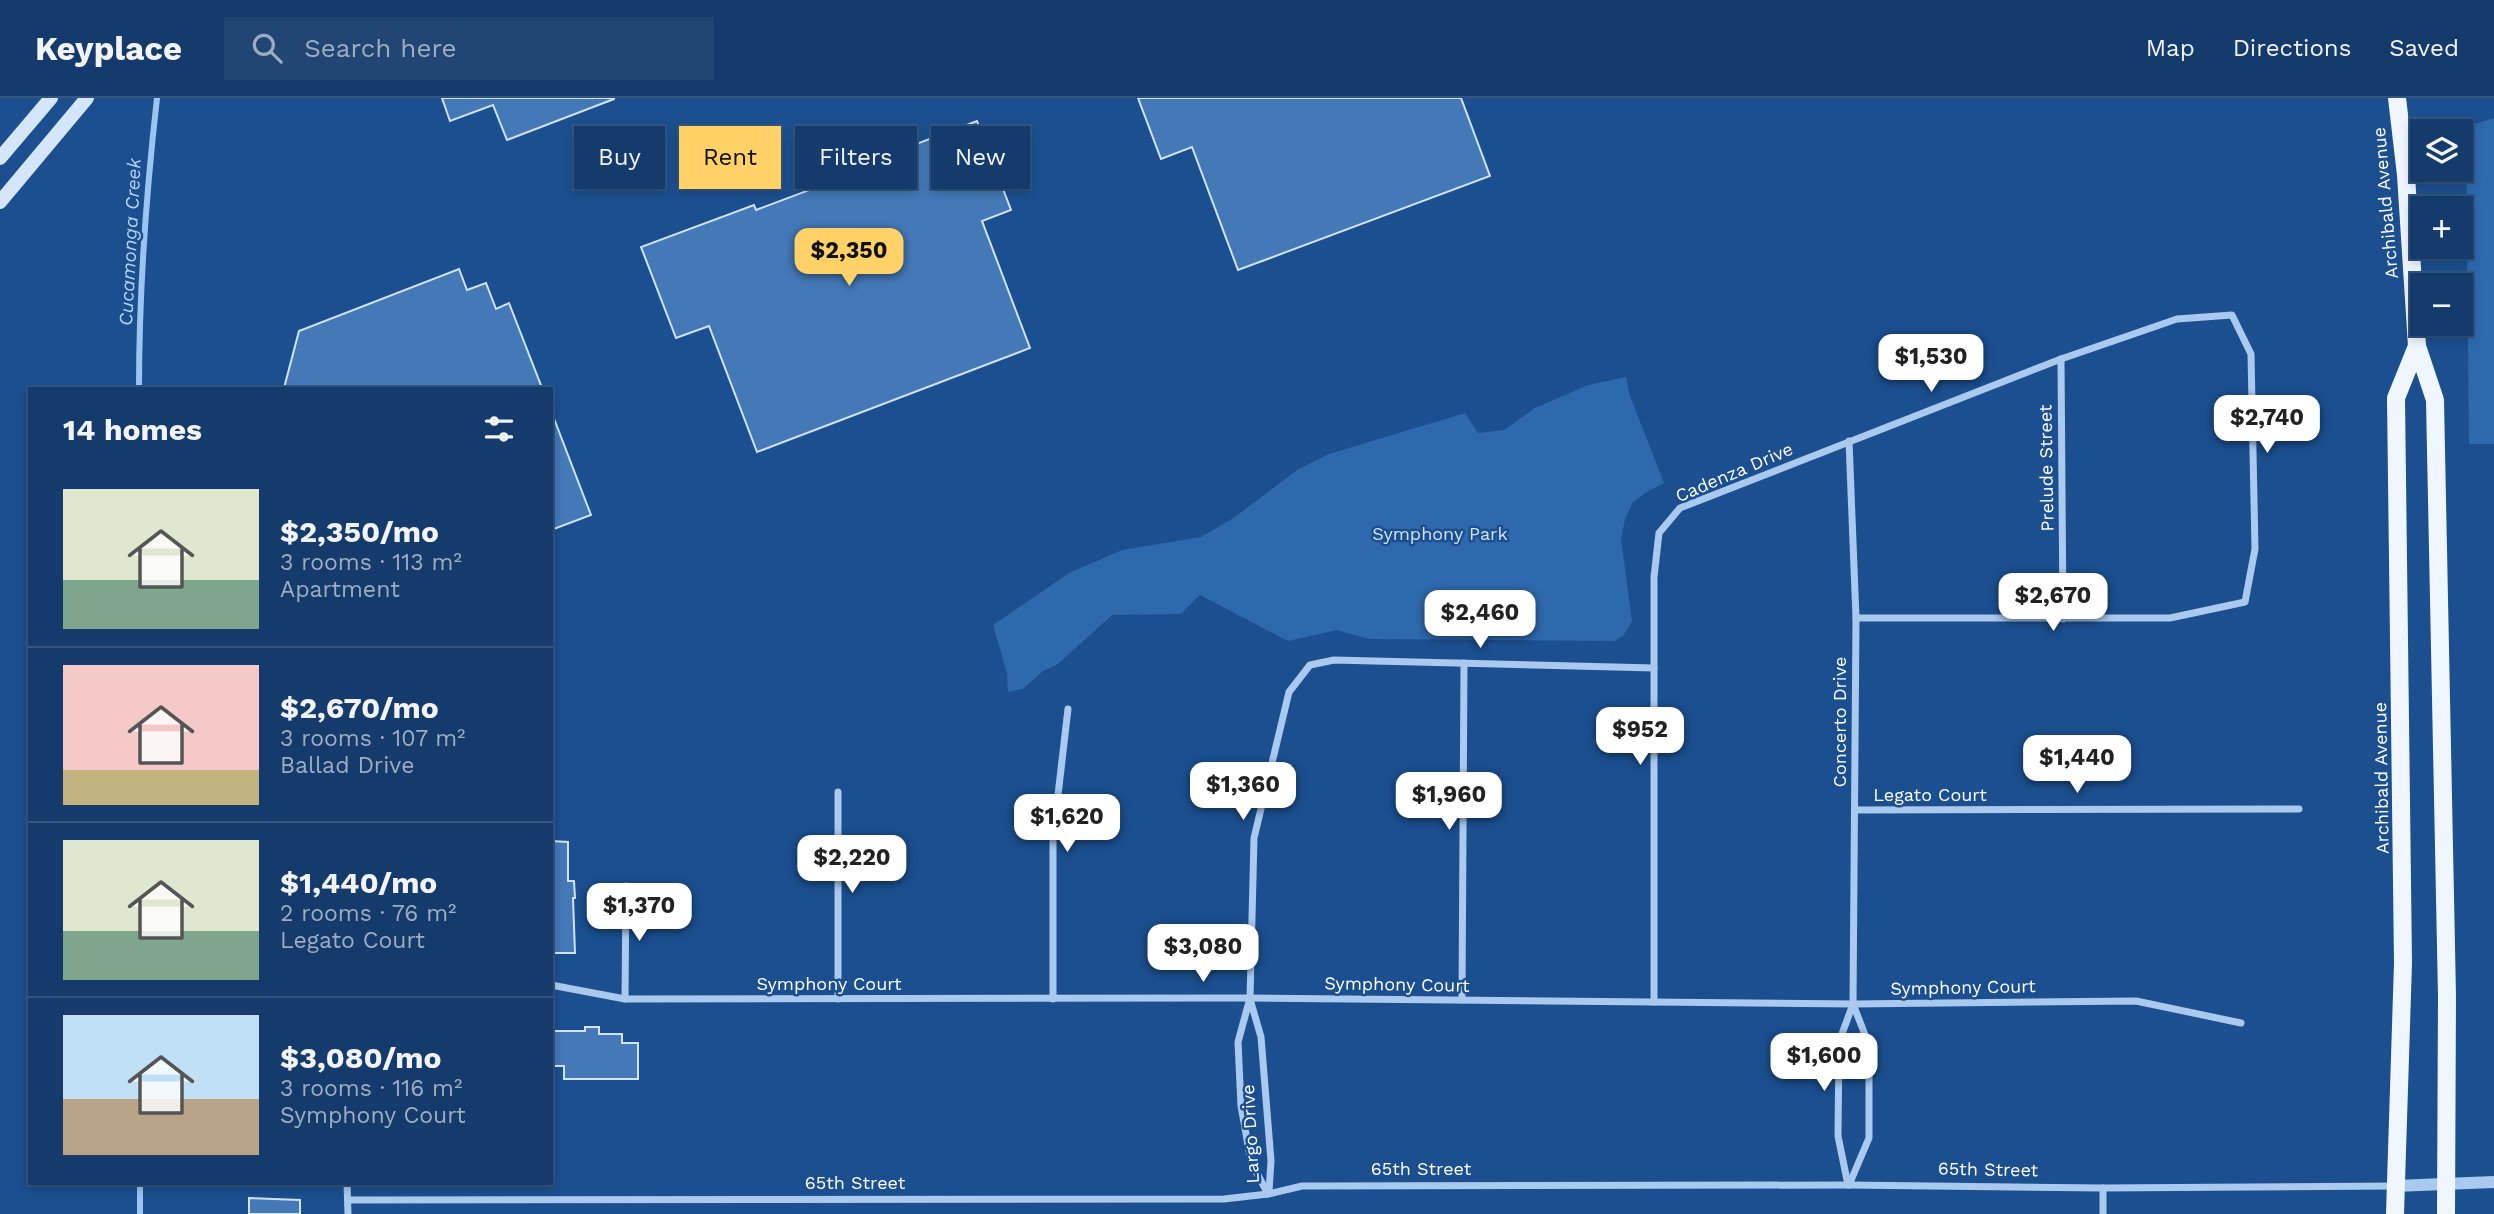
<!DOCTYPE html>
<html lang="en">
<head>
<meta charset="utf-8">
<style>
	:root { --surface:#143b6b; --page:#214673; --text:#f1f3f6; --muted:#9dadc1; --line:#33557e; --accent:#ffd166 }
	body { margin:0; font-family:"Work Sans",sans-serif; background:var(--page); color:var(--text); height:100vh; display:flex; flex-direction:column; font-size:26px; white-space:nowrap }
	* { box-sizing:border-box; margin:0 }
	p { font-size:23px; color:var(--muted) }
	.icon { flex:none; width:38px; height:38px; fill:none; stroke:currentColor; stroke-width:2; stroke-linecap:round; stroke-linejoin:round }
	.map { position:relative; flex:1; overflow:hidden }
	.sheet { position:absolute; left:28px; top:289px; width:525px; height:798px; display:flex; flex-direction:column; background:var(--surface); border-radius:0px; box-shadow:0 4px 10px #0003,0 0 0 2px var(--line) }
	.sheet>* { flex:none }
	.banner { position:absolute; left:574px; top:28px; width:665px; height:63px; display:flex; gap:14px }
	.fabs { position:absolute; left:2410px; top:21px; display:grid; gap:14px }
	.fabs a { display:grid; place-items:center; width:63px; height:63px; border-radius:0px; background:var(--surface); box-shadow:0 4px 10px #0003,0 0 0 2px var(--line); font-size:35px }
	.price { position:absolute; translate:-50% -60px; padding:0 16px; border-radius:14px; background:#fff; color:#222; font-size:23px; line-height:46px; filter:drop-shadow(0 2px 4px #0008) }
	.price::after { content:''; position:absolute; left:50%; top:42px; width:21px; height:16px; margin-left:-10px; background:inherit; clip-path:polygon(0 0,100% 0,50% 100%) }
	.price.selected { background:var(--accent); color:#111 }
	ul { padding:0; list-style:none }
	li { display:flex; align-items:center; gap:21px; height:175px; padding:0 35px }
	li+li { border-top:2px solid var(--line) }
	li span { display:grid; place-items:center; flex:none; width:196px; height:140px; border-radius:0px; color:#555 }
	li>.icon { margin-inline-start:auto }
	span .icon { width:84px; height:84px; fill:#fffc; stroke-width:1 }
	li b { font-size:30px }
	h2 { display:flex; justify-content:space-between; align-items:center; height:84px; padding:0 35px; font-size:30px }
	.tag { padding:0 24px; border-radius:0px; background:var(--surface); box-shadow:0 4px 10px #0003,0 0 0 2px var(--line); font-size:24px; line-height:63px }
	.tag.selected { background:var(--accent); color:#111 }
	header { display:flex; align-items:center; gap:42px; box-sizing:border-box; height:98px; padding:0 35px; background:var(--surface); border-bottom:2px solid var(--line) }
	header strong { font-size:33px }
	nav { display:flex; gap:38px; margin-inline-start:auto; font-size:24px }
	.search { width:490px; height:63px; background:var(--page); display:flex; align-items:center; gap:18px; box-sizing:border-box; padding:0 24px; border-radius:0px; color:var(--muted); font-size:26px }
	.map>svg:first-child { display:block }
	.green { fill:#2e69ad }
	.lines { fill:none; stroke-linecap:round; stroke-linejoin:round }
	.stream { stroke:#9cc4f0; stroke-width:6 }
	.building { fill:#4478b7; stroke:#cfe3fa; stroke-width:2 }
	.minor { stroke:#a9c9ee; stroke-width:7 }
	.tertiary { stroke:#a9c9ee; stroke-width:12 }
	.secondary { stroke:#d6e6fa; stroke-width:14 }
	.primary { stroke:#f0f6ff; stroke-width:18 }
	.labels { text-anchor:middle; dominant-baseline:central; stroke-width:5; stroke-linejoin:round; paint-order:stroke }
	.street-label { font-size:18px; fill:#fff; stroke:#1b4f8f }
	.park-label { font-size:18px; fill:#cfe3fa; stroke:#1b4f8f }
	.water-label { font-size:19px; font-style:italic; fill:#b5d3f5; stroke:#1b4f8f }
</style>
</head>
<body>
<header>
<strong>Keyplace</strong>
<div class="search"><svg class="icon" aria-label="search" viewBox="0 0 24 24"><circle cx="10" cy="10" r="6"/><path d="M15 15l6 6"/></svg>Search here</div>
<nav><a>Map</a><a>Directions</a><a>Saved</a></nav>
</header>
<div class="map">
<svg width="2494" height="1116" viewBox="0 0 2494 1116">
	<rect width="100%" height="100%" fill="#1b4f8f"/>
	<g class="green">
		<polygon points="2494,20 2494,346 2469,346 2466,29"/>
		<polygon points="1626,279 1630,298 1664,385 1647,394 1633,404 1625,421 1621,441 1632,523 1623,538 1614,543 1369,541 1337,532 1288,543 1200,497 1181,516 1112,517 1058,566 1043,573 1023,591 1008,594 1007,575 993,527 1069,475 1122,452 1201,439 1235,419 1297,372 1329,356 1465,315 1478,335 1504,332 1535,310 1588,287"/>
	</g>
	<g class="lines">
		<g class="stream">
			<path d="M139,290C139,193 146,97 157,0"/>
			<polyline points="140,1085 140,1116"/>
		</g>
	</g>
	<g class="building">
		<polygon points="442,0 614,0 614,1 507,42 493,7 450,23"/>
		<polygon points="1138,0 1461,0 1490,78 1238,172 1192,49 1161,61"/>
		<polygon points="977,23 1011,112 982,123 1030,250 757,354 709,228 676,240 641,149 754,107 756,112 868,70 866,65"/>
		<polygon points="459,171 467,192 486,185 496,211 509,205 542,290 284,290 299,233"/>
		<polygon points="553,318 591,417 551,432 551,319"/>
		<polygon points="551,743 568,744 568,783 574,783 575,800 573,800 575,855 551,855"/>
		<polygon points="585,929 599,929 599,936 622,936 622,945 638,945 638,981 564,981 564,968 551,968 551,933 585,933"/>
		<polygon points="249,1100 300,1102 300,1116 249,1116"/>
	</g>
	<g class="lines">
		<g class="minor">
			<polyline points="2061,261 2063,521"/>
			<polyline points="838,694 838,901"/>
			<polyline points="1855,712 2299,711"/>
			<polyline points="551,887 625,901 1250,900 1853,906 2136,903 2241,925"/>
			<polyline points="625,901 626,788"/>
			<polyline points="1053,901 1053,740 1068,611"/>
			<polyline points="1250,901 1261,939 1271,1063 1269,1093"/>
			<polyline points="1462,902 1464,565"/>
			<polyline points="1654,904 1654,479 1659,435 1680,410 2061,261 2177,221 2232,217 2251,256 2255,451 2245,504 2170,520 1856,520"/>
			<polyline points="347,1085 348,1116"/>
			<polyline points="1848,1087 1838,1038 1839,944 1853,906 1856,520 1849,343"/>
			<polyline points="1849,1087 1869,1040 1869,947 1853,906"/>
			<polyline points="1268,1096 1251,1064 1241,1008 1238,944 1250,900 1254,740 1289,594 1310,567 1334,562 1654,570"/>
			<polyline points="348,1102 1224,1101 1268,1096 1302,1088 1848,1087 2103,1090 2394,1088"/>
			<polyline points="2103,1116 2103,1090"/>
		</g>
		<polyline class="tertiary" points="2395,1088 2494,1084"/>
		<g class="secondary">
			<polyline points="0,60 51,0"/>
			<polyline points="0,104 87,0"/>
		</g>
		<g class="primary">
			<polyline points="2397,0 2406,77 2417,248 2435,302 2447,898 2446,1116"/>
			<polyline points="2395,1116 2403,865 2396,300 2417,248"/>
		</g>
	</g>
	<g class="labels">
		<g class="street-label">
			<text transform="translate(2385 105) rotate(-95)">Archibald Avenue</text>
			<text transform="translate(2046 370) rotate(-91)">Prelude Street</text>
			<text transform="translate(1734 374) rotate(-23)">Cadenza Drive</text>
			<text transform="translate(1839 624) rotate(-90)">Concerto Drive</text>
			<text transform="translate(2381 680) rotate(-91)">Archibald Avenue</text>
			<text x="1930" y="696">Legato Court</text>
			<text x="829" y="885">Symphony Court</text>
			<text transform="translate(1397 886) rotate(1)">Symphony Court</text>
			<text transform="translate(1963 889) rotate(-1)">Symphony Court</text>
			<text transform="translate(1250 1036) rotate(-93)">Largo Drive</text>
			<text x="1421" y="1070">65th Street</text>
			<text transform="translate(1988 1071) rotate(1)">65th Street</text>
			<text x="855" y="1084">65th Street</text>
		</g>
		<g class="park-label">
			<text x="1440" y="435">Symphony Park</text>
		</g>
		<g class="water-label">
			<text transform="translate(130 144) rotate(-87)">Cucamonga Creek</text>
		</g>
	</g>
</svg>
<div class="fabs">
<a><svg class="icon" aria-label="layers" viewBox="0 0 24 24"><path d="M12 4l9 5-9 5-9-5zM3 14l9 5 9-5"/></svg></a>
<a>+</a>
<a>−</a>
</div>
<b class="price selected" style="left:849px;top:190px">$2,350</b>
<b class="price" style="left:1931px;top:296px">$1,530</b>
<b class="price" style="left:2267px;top:357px">$2,740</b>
<b class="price" style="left:2053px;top:535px">$2,670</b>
<b class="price" style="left:1480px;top:552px">$2,460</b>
<b class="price" style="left:1640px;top:669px">$952</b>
<b class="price" style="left:2077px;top:697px">$1,440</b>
<b class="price" style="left:1243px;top:724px">$1,360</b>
<b class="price" style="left:1449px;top:734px">$1,960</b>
<b class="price" style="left:1067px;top:756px">$1,620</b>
<b class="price" style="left:852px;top:797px">$2,220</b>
<b class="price" style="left:639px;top:845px">$1,370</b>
<b class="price" style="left:1203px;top:886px">$3,080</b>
<b class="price" style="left:1824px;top:995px">$1,600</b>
<div class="banner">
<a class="tag">Buy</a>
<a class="tag selected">Rent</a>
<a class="tag">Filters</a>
<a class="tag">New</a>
</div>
<section class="sheet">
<h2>14 homes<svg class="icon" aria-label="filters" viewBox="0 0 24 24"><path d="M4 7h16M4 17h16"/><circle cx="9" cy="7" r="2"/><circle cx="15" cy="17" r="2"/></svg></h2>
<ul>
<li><span style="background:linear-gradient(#dfe7d0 65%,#7fa58c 0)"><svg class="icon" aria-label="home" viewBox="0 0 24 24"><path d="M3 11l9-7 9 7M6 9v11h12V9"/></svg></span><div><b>$2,350/mo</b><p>3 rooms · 113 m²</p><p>Apartment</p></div></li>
<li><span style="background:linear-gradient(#f6c9c9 75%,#c2b280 0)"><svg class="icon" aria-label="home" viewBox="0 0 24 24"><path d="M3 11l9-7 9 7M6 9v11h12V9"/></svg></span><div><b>$2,670/mo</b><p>3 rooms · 107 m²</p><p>Ballad Drive</p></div></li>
<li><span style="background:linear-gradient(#dfe7d0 65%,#7fa58c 0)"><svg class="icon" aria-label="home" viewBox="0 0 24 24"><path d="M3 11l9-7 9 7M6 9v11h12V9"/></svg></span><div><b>$1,440/mo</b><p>2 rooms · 76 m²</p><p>Legato Court</p></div></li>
<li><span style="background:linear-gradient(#bfe0f5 60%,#b9a48a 0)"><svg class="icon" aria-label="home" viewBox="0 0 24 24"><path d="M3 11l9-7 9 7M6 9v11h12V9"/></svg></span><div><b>$3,080/mo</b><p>3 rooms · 116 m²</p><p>Symphony Court</p></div></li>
</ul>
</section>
</div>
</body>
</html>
